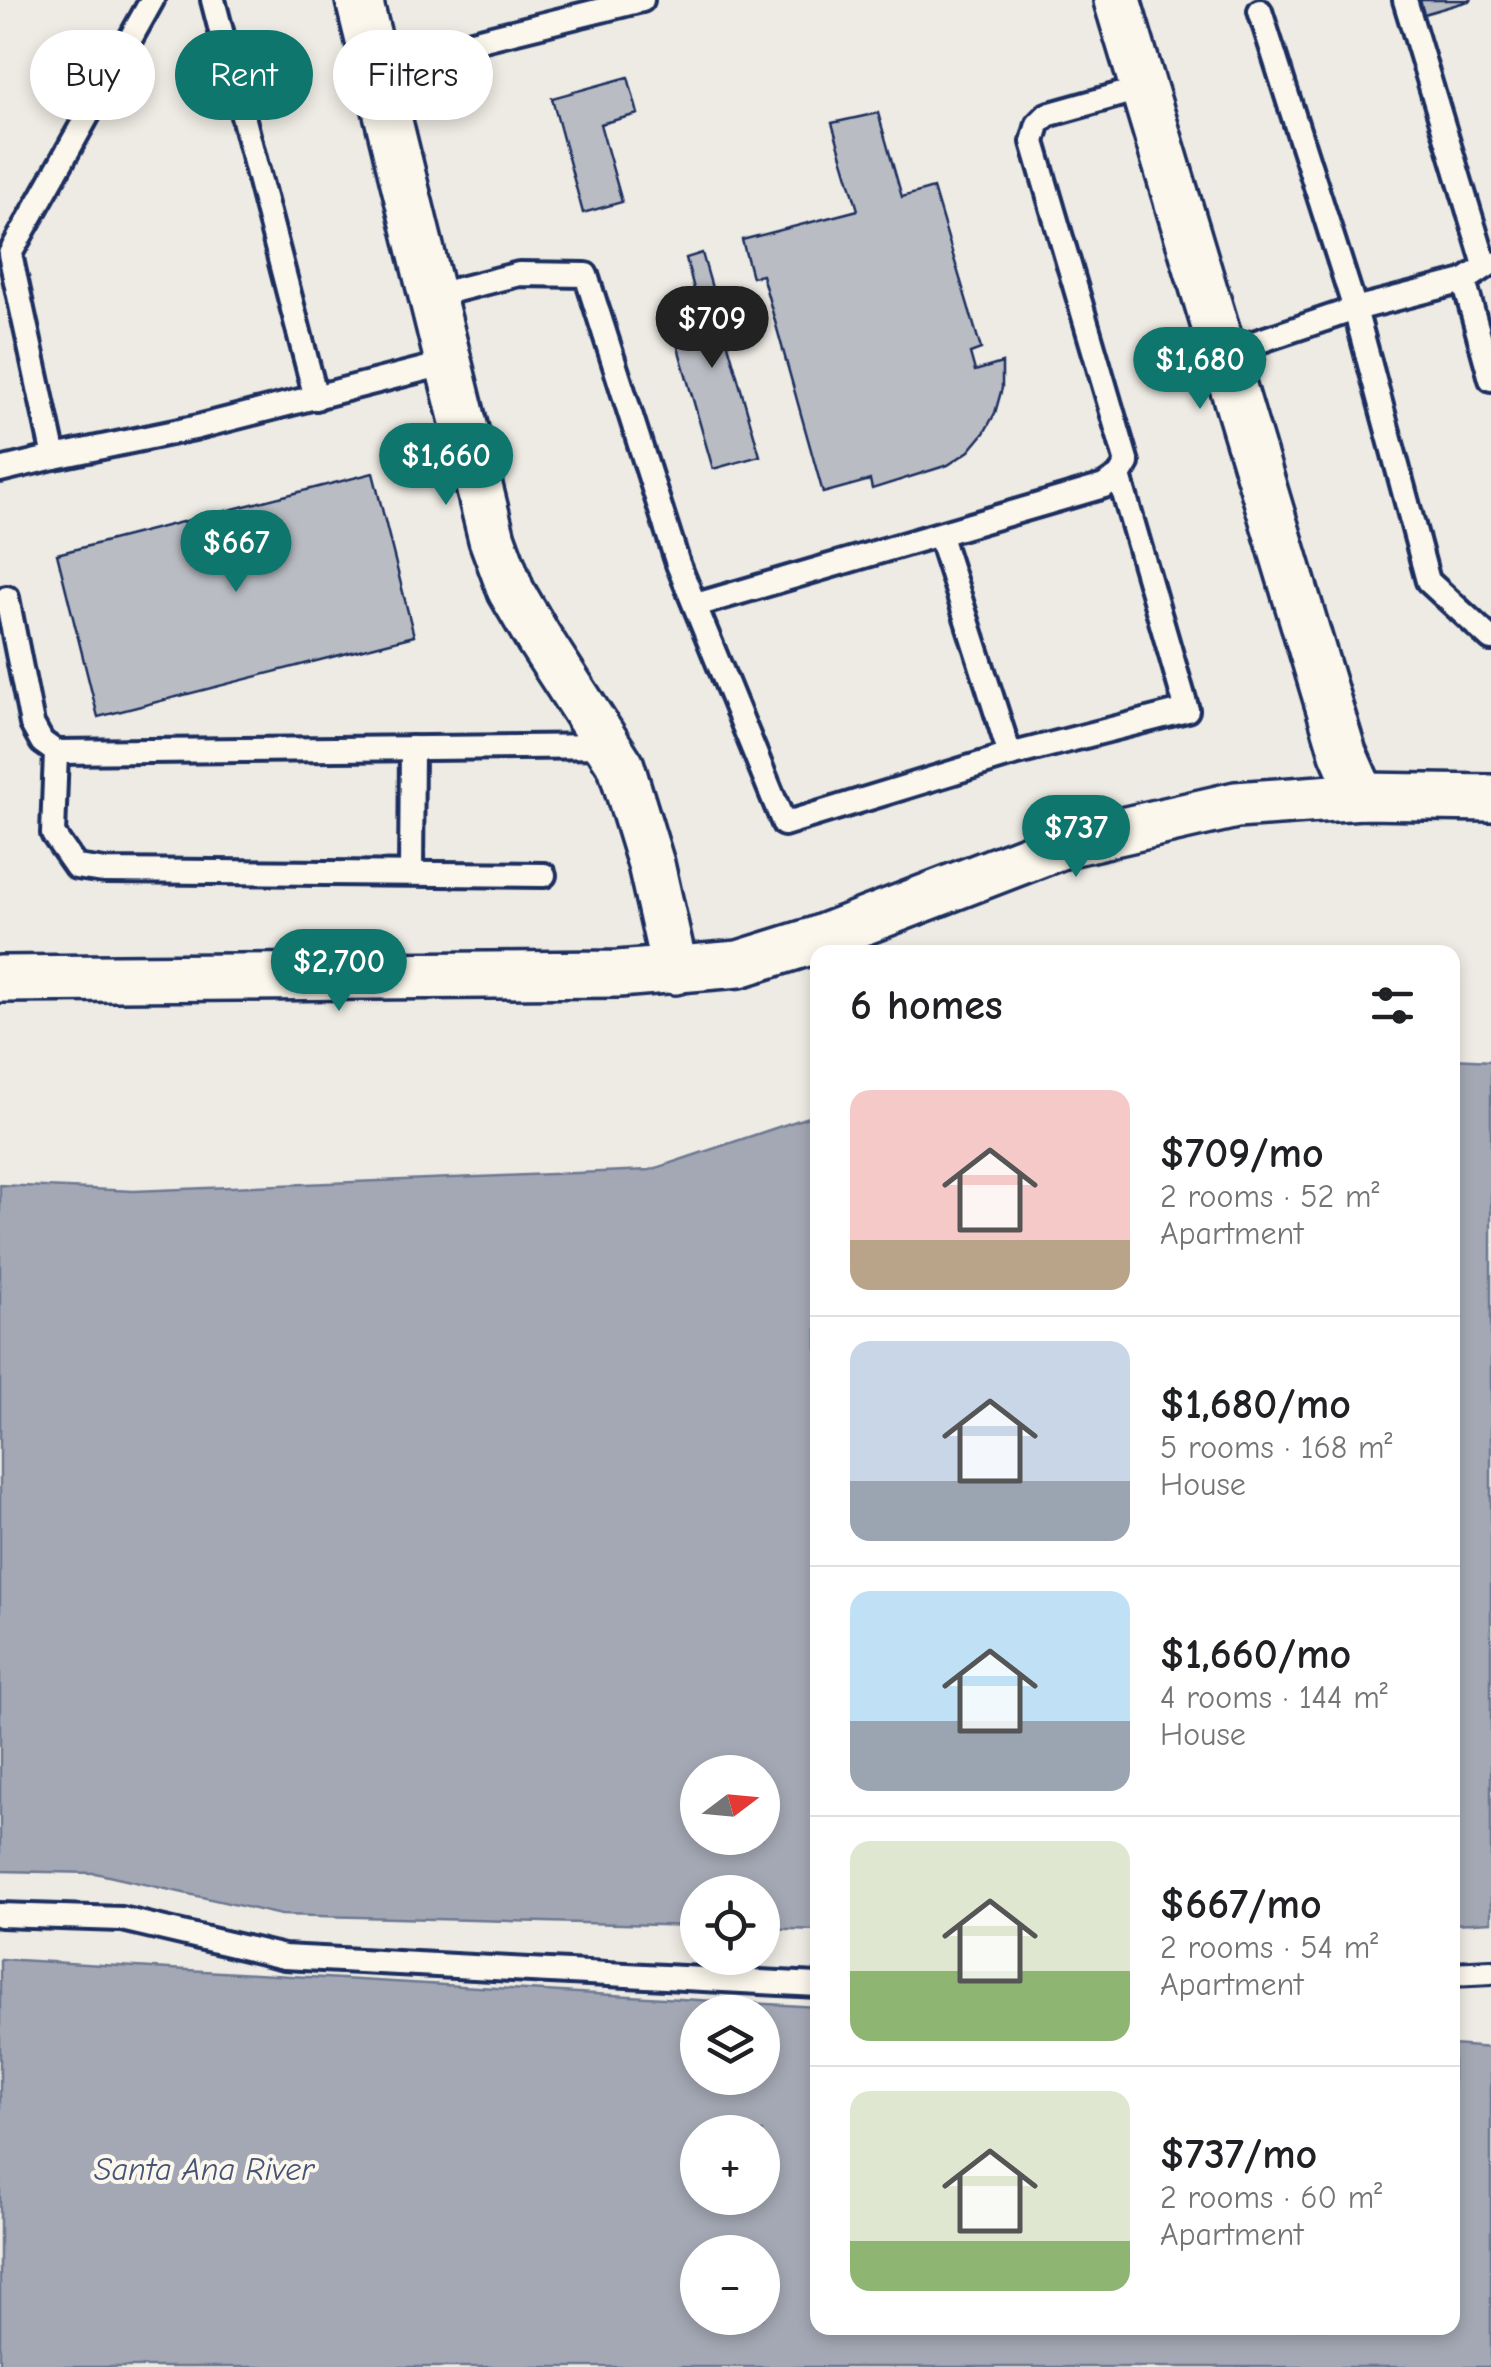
<!DOCTYPE html>
<html lang="en">
<head>
<meta charset="utf-8">
<style>
	:root { --surface:#fff; --page:#f6f6f6; --text:#202124; --muted:#757577; --line:#e0e0e0; --accent:#0f766e }
	body { margin:0; font-family:"Comic Neue",sans-serif; background:var(--page); color:var(--text); height:100vh; display:flex; flex-direction:column; font-size:38px; white-space:nowrap }
	* { box-sizing:border-box; margin:0 }
	p { font-size:32px; color:var(--muted) }
	.icon { flex:none; width:55px; height:55px; fill:none; stroke:currentColor; stroke-width:2; stroke-linecap:round; stroke-linejoin:round }
	.map { position:relative; flex:1; overflow:hidden }
	.side { position:absolute; left:810px; top:945px; width:650px; height:1390px; display:flex; flex-direction:column; background:var(--surface); border-radius:20px; box-shadow:0 5px 15px #0003 }
	.side>* { flex:none }
	.banner { position:absolute; left:30px; top:30px; width:630px; height:90px; display:flex; gap:20px }
	.needle { width:65px; rotate:74deg }
	.fabs { position:absolute; left:680px; top:1755px; display:grid; gap:20px }
	.fabs a { display:grid; place-items:center; width:100px; height:100px; border-radius:50%; background:var(--surface); box-shadow:0 5px 15px #0003; font-size:50px }
	.price { position:absolute; translate:-50% -85px; padding:0 22px; border-radius:35px; background:var(--accent); color:#fff; font-size:32px; line-height:65px; filter:drop-shadow(0 2px 5px #0008) }
	.price::after { content:''; position:absolute; left:50%; top:60px; width:30px; height:22px; margin-left:-15px; background:inherit; clip-path:polygon(0 0,100% 0,50% 100%) }
	.price.on { background:#222; color:#fff }
	ul { padding:0; list-style:none }
	li { display:flex; align-items:center; gap:30px; height:250px; padding:0 40px }
	li+li { border-top:2px solid var(--line) }
	li span { display:grid; place-items:center; flex:none; width:280px; height:200px; border-radius:20px; color:#555 }
	li>.icon { margin-inline-start:auto }
	span .icon { width:120px; height:120px; fill:#fffc; stroke-width:1 }
	li b { font-size:42px }
	h2 { display:flex; justify-content:space-between; align-items:center; height:120px; padding:0 40px; font-size:42px }
	.pill { padding:0 35px; border-radius:45px; background:var(--surface); box-shadow:0 5px 15px #0003; font-size:35px; line-height:90px }
	.pill.on { background:var(--accent); color:#fff }
	.map>svg:first-child { display:block }
	.water { fill:#a3a8b4; stroke:#6d7892; stroke-width:2.5; fill-rule:evenodd }
	.building { fill:#b9bcc3; stroke:#1b2f5e; stroke-width:2.5 }
	.lines { fill:none; stroke-linecap:round; stroke-linejoin:round }
	.lane-casing { stroke:#1b2f5e; stroke-width:30 }
	.street-casing { stroke:#1b2f5e; stroke-width:52 }
	.lane { stroke:#fbf7ec; stroke-width:22 }
	.street { stroke:#fbf7ec; stroke-width:45 }
	.labels { text-anchor:middle; dominant-baseline:central; stroke-width:8; stroke-linejoin:round; paint-order:stroke }
	.water-label { font-size:32px; font-style:italic; fill:#445378; stroke:#fbf7ec }
</style>
</head>
<body>
<div class="map">
<svg width="1491" height="2367" viewBox="0 0 1491 2367">
	<rect width="100%" height="100%" fill="#eeebe4"/>
	<filter id="ink" filterUnits="userSpaceOnUse"><feTurbulence type="fractalNoise" baseFrequency=".01" numOctaves="2"/><feDisplacementMap in="SourceGraphic" scale="20" xChannelSelector="R" yChannelSelector="G"/><feConvolveMatrix kernelMatrix="1 2 1 2 8 2 1 2 1" color-interpolation-filters="sRGB"/></filter>
	<g filter="url(#ink)">
		<g class="water">
			<polygon points="1452,1059 1491,1061 1491,1922 1453,1924"/>
			<path d="M817,1114V1930L763,1928L762,1892H698L697,1926L281,1915L95,1873L0,1871V1185L134,1191L650,1170ZM698,1772H762V1838H698Z"/>
			<path d="M0,1959L817,2007L818,2328H1452L1453,2045L1491,2048V2367H0ZM698,2012H762V2078H698ZM698,2132H762V2198H698ZM698,2252H762V2318H698Z"/>
		</g>
		<g class="building">
			<polygon points="1420,0 1472,0 1424,14"/>
			<polygon points="628,77 638,114 600,124 622,202 583,213 552,98"/>
			<polygon points="878,113 902,197 933,188 981,349 970,353 975,371 1002,363 1002,388 995,413 984,433 969,451 948,465 872,489 870,480 823,493 762,275 752,277 742,240 858,210 832,123"/>
			<polygon points="702,253 760,456 713,469 665,302 695,293 686,258"/>
			<polygon points="373,473 414,636 98,717 57,554"/>
		</g>
		<g class="lines">
			<g class="lane-casing">
				<g id="lane">
					<polyline points="152,0 10,254 54,457 194,428 448,363"/>
					<polyline points="213,0 316,398"/>
					<polyline points="1405,0 1485,265"/>
					<polyline points="1260,11 1355,309 1428,581 1491,639"/>
					<polyline points="375,66 642,0"/>
					<polyline points="1464,281 1491,379"/>
					<polyline points="432,296 519,274 586,275 678,564 784,824 1010,755 1187,710 1119,476"/>
					<polyline points="1221,354 1355,309 1464,281 1491,263"/>
					<polyline points="0,470 54,457"/>
					<polyline points="940,536 1010,755"/>
					<polyline points="7,598 32,724 42,742 56,752 610,746"/>
					<polyline points="696,605 1104,486 1119,476 1127,463 1033,142 1038,124 1047,115 1143,88"/>
					<polyline points="56,752 53,834 76,867 105,871 544,875"/>
					<polyline points="411,873 412,748"/>
					<polyline points="0,1915 122,1919 284,1957 818,1985"/>
					<polyline points="1452,1974 1491,1972"/>
				</g>
			</g>
			<g class="street-casing">
				<g id="street">
					<polyline points="359,0 492,539 511,591 539,639 621,766 651,864 675,971"/>
					<polyline points="1117,0 1343,753 1362,796"/>
					<polyline points="0,979 618,974 739,964 816,940 1065,844 1236,805 1362,796 1491,798"/>
				</g>
			</g>
			<use href="#lane" class="lane"/>
			<use href="#street" class="street"/>
		</g>
	</g>
	<g class="labels">
		<g class="water-label">
			<text x="204" y="2169">Santa Ana River</text>
		</g>
	</g>
</svg>
<div class="fabs">
<a><svg class="needle" viewBox="-14 -14 28 28"><path d="M0-13l5 13h-10z" fill="#e53935"/><path d="M0 13l5-13h-10z" fill="#757577"/></svg></a>
<a><svg class="icon" aria-label="locate" viewBox="0 0 24 24"><circle cx="12" cy="12" r="6"/><path d="M12 2v4M12 18v4M2 12h4M18 12h4"/></svg></a>
<a><svg class="icon" aria-label="layers" viewBox="0 0 24 24"><path d="M12 4l9 5-9 5-9-5zM3 14l9 5 9-5"/></svg></a>
<a>+</a>
<a>−</a>
</div>
<b class="price on" style="left:712px;top:371px">$709</b>
<b class="price" style="left:1200px;top:412px">$1,680</b>
<b class="price" style="left:446px;top:508px">$1,660</b>
<b class="price" style="left:236px;top:595px">$667</b>
<b class="price" style="left:1076px;top:880px">$737</b>
<b class="price" style="left:339px;top:1014px">$2,700</b>
<div class="banner">
<a class="pill">Buy</a>
<a class="pill on">Rent</a>
<a class="pill">Filters</a>
</div>
<section class="side">
<h2>6 homes<svg class="icon" aria-label="filters" viewBox="0 0 24 24"><path d="M4 7h16M4 17h16"/><circle cx="9" cy="7" r="2"/><circle cx="15" cy="17" r="2"/></svg></h2>
<ul>
<li><span style="background:linear-gradient(#f6c9c9 75%,#b9a48a 0)"><svg class="icon" aria-label="home" viewBox="0 0 24 24"><path d="M3 11l9-7 9 7M6 9v11h12V9"/></svg></span><div><b>$709/mo</b><p>2 rooms · 52 m²</p><p>Apartment</p></div></li>
<li><span style="background:linear-gradient(#c9d6e8 70%,#9aa5b1 0)"><svg class="icon" aria-label="home" viewBox="0 0 24 24"><path d="M3 11l9-7 9 7M6 9v11h12V9"/></svg></span><div><b>$1,680/mo</b><p>5 rooms · 168 m²</p><p>House</p></div></li>
<li><span style="background:linear-gradient(#bfe0f5 65%,#9aa5b1 0)"><svg class="icon" aria-label="home" viewBox="0 0 24 24"><path d="M3 11l9-7 9 7M6 9v11h12V9"/></svg></span><div><b>$1,660/mo</b><p>4 rooms · 144 m²</p><p>House</p></div></li>
<li><span style="background:linear-gradient(#dfe7d0 65%,#8fb573 0)"><svg class="icon" aria-label="home" viewBox="0 0 24 24"><path d="M3 11l9-7 9 7M6 9v11h12V9"/></svg></span><div><b>$667/mo</b><p>2 rooms · 54 m²</p><p>Apartment</p></div></li>
<li><span style="background:linear-gradient(#dfe7d0 75%,#8fb573 0)"><svg class="icon" aria-label="home" viewBox="0 0 24 24"><path d="M3 11l9-7 9 7M6 9v11h12V9"/></svg></span><div><b>$737/mo</b><p>2 rooms · 60 m²</p><p>Apartment</p></div></li>
</ul>
</section>
</div>
</body>
</html>
